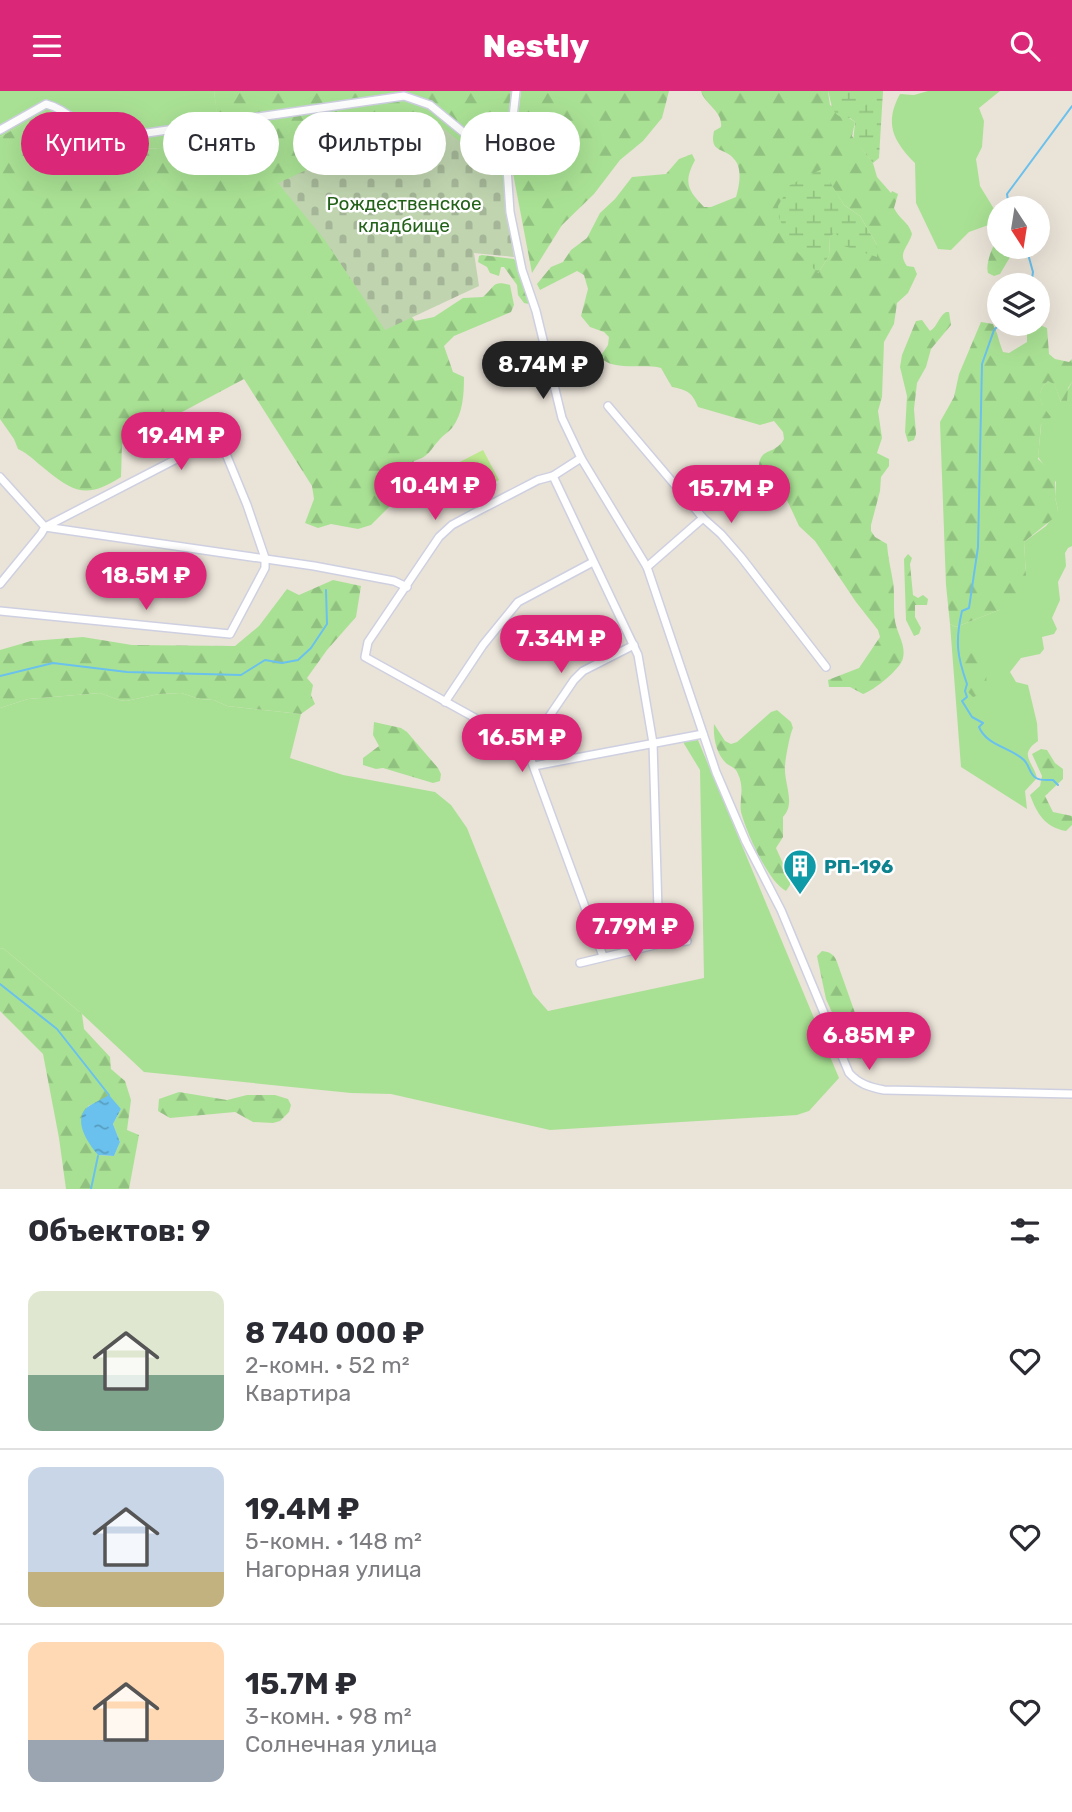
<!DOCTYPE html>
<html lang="ru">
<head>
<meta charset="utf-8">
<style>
	:root { --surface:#fff; --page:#f7f7f7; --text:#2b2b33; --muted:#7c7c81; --line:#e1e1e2; --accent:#db2777 }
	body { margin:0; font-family:Rubik,sans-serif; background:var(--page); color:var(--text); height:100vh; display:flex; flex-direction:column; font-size:26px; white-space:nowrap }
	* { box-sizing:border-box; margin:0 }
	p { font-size:23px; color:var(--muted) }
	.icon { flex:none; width:38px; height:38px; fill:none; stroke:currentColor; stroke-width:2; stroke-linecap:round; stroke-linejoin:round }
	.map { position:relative; height:1098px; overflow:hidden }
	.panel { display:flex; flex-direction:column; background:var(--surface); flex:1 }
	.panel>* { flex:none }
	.banner { position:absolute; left:21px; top:21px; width:700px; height:63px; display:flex; gap:14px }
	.needle { width:46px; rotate:168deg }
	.controls { position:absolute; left:987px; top:105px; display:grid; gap:14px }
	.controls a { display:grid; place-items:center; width:63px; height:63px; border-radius:50%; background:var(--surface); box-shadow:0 7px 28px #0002; font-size:35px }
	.price { position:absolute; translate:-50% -60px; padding:0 16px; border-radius:24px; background:var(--accent); color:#fff; font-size:23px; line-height:46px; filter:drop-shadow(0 2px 4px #0008) }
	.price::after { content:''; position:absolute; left:50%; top:42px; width:21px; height:16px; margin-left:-10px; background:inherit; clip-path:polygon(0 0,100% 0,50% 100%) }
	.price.current { background:#222; color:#fff }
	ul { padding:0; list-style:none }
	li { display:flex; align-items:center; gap:21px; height:175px; padding:0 28px }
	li+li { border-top:2px solid var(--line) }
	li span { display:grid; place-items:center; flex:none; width:196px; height:140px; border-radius:14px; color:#555 }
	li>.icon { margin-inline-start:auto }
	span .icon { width:84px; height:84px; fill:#fffc; stroke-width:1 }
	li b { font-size:30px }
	h2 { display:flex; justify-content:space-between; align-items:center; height:84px; padding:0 28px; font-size:30px }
	.pill { padding:0 24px; border-radius:32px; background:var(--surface); box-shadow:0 7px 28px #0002; font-size:24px; line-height:63px }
	.pill.current { background:var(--accent); color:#fff }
	header { display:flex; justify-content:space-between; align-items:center; height:91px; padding:0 28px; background:var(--accent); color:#fff; font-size:32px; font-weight:800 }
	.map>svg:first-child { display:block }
	.green { fill:#a9e194 }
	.forest { fill:url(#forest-firs); fill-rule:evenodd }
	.wetland { fill:url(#wetland-marsh) }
	.cemetery { fill:url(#cemetery-stones) }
	.pitch { fill:#bde98f }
	.water { fill:url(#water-ripples) }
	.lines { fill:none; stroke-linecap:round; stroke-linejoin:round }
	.stream { stroke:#6ac1ed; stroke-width:2 }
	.minor-casing { stroke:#ced0e1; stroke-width:10 }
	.minor { stroke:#fff; stroke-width:7 }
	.labels { text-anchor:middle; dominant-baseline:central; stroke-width:5; stroke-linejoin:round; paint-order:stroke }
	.park-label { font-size:19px; fill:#236219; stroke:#fff }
	.culture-label { font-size:19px; font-weight:bold; fill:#0d838f; stroke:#fff; text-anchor:start }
</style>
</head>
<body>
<header><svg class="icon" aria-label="menu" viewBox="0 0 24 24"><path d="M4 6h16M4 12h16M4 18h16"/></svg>Nestly<svg class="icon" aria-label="search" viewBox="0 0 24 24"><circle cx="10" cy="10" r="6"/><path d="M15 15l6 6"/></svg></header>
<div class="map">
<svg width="1072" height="1098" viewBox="0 0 1072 1098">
	<defs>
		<pattern id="forest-firs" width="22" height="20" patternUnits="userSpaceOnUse" patternTransform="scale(1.75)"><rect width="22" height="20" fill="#a9e194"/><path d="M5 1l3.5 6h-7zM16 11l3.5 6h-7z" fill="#91c180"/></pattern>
		<pattern id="wetland-marsh" width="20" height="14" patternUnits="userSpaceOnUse" patternTransform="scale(1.75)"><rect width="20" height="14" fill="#a9e194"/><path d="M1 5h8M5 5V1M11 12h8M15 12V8" fill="none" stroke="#91c180"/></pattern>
		<pattern id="cemetery-stones" width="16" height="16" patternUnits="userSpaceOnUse" patternTransform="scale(1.75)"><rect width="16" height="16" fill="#bfd4af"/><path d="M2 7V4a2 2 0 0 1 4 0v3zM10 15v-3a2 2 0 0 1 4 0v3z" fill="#a4b697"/></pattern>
		<pattern id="water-ripples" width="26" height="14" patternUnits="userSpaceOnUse" patternTransform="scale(1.75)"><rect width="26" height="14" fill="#6ac1ed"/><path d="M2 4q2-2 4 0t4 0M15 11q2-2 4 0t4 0" fill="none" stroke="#579dc0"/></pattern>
	</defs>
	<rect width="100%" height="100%" fill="#eae3d8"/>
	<g class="green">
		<polygon points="0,0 214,0 221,50 161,57 108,60 55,22 43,22 0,46"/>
		<path d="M928,0H1000L979,17L984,30L982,56L976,68L980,95L994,118V132L969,141L951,159L938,158L916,112L915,72C893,50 884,32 900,3L914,4Z"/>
		<path d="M1048,290L1054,292L1061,311L1072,291V455L1068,457L1065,462L1066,475L1058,491L1060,509L1052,527L1057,538L1054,543L1042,546L1044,558L1040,563L1021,567L1010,581L1016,591L1028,594L1037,632L1038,650C1018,664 1033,670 1037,687L1025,700L1027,718L961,676L950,533L956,536L999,519L1026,484L1024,451L1046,435L1058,419L1055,406L1056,391L1038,366L1043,315C1037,305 1040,297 1048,290Z"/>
		<polygon points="100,602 119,609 126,610 159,603 181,602 200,608 214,609 227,615 301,623 290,667 343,684 435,701 451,714 467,737 533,903 548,920 704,887 700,679 683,651 698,649 839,987 809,1020 797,1024 550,1039 391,1003 351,1002 144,981 82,923 4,858 0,857 0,617 28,608"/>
	</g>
	<g class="forest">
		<path d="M214,0H511L503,84L509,136L507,144L483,149L411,225L415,230L434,226L463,207L483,206C495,196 492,189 510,194L514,214L511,221L454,245L444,255L453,281L464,286C464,303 463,323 452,337C449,341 443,344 440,348C429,360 430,365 414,370L399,406L371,434L358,438L331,433L318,437L305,432L314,408L312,395L244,288L122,353L121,386C88,407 75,403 45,378C36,371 29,363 18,358L14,348L0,328V46L43,22H56L108,60L161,57L220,50Z"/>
		<polygon points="521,0 669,0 662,27 643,50 620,69 594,103 562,134 532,182 512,77"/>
		<path d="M701,0H828L830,14L855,31L852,45L873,72L877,86L891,102L892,100L898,103L894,117C899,128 909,131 912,143C908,157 897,162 907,175L914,176L917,183L908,202L897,212L894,233L884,251L882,306L878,320L882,347L877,362L889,368V375L881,386L880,400L871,434V440L875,446L887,453C888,467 891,478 893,491C895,503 893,517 895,530C897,543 906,553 903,567C901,578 873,600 863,603L850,596H829L828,589L859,577L880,546L878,539L856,511L815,450L799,435L787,409L759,383C757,353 773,367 784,348L783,341L774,330L760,334L698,316C692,301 687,299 672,296L661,277C644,272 613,281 600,266L608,254L609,246L604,241L590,236L581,225L588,198L584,184L577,180L540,199L537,193L551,176L563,171L571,159L587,147L600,122L615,108L632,86L666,83L679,68L692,63L695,69C683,92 688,99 704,116H711L736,106C739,96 743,77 734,68C724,56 709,63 714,40L721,36C723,20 705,14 701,0ZM821,78L844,114L860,125L877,154L835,140L830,146L829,165L818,182Z"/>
		<path d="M999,146V156H1016L1000,183L994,185L988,182C985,173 993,153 999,146Z"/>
		<polygon points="482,164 514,168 518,173 529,213 524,212 518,204 517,194 504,176 501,176 499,185 490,182 487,176 478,171 479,165"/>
		<path d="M946,221H949L951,234L931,258L926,276L917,292L914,318L916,343L914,349L908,351L905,341L907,305L900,276L902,264L916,230L922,229L930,240C938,235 938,226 946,221Z"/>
		<path d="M981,231L993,233C998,243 999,251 1003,261L1009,262L1027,251V239L1040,234L1047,237L1049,263L1055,268L1069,271L1072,268V291L1068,297L1067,310L1061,311L1054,293L1048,290C1034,303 1041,313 1051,326L1047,331L1041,333L1038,368L1055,384V406L1058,419L1055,426L1024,451L1026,484L1024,500L999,519L956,536L950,533L946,494L940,331L954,306L959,283Z"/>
		<polygon points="908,463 912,467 910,473 913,504 918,507 923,504 928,508 927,514 915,514 915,526 921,537 919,543 914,545 906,529 904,468"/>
		<polygon points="333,489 361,495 356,526 327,559 307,587 313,594 311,604 315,613 301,623 227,615 214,609 200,608 181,602 159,603 126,610 119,609 100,602 28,608 0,617 0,559 31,550 83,546 132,554 235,555 259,535 287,498 299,504"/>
		<path d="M974,552C985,565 989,586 985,602L973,606C956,590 958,581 962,559Z"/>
		<path d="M777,619L791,631L793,637C790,642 785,670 785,676C784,693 796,713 783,726V746L776,757L790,788V794L786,800C768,791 746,740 741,721C739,709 745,698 738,683C736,677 732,676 727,673C716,663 713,646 714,633L725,650L731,653L737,651L771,621Z"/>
		<polygon points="374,631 401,637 407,641 438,677 441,683 440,690 433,692 383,677 376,678 363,674 363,667 379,655 373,644"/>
		<path d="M1041,658L1047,659L1055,672L1063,678V688L1045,705L1053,721L1072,725V734L1066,740C1044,736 1037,722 1030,704L1040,695L1042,685L1032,663Z"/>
		<path d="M0,857L4,858L82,923L84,938L110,966L111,978L125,990L131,1009L127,1039L139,1044L129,1098H66L59,1047L43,963L0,920ZM98,1011L121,1018L113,1033L120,1051L114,1065L98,1064L88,1015Z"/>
		<path d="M822,860C830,861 834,863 837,871L860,936L859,949L863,962L861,968L854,967L850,962L826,908L818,870L817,865Z"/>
		<polygon points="179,1001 227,1009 247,1004 275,1004 288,1008 291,1014 289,1021 280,1030 273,1032 253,1031 235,1021 170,1027 158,1020 159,1008"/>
	</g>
	<g class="wetland">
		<path d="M828,0H883L879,67L873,72L860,56L853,52L855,31L850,27C831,28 832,13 828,0Z"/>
		<polygon points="822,78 844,114 860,125 877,154 877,166 844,155 835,141 830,146 829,165 818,182 793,157 779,127 778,115 790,94"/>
	</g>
	<polygon class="cemetery" points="427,24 501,84 514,166 474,162 479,195 385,239 324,148 278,92"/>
	<polygon class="pitch" points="483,359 499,389 470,404 454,374"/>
	<path class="water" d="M109,1004L121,1018L113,1033L120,1051L114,1065L98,1064C88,1052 71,1028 89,1015C95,1011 103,1008 109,1004Z"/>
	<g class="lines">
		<g class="stream">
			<polyline points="1009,117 1007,103 1072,15"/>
			<polyline points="1026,156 1033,181 1031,194"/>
			<path d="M1000,233L994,239L982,273L978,456L969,517L962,520C955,550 957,565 967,593L965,600L967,606L962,610L972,626L983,632L979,636C987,655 1010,656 1024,669C1030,675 1029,683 1036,687C1041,690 1047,689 1053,689L1058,694"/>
			<polyline points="0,585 53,572 127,581 241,584 265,569 282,572 298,569 311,557 327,533 326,499"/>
			<polyline points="0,893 57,938 109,1004"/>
			<polyline points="91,1098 98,1065"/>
		</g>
		<g class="minor-casing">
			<g id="minor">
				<path d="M516,0L507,77L510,121L522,179L536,220L562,327L581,367L647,476L716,681L746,751L781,819L849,982C859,993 869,996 884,999L1072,1003"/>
				<path d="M0,39L46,13C67,18 80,37 100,43C112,46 128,44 140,43L404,5L430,14L507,77"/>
				<polyline points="608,315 703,427 721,443 741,466 826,576"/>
				<polyline points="581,367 553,385 538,389 480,419 452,434 439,446 368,551 365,566 504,643 527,658 603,865"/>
				<polyline points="553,385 638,564 653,652 659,853"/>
				<polyline points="0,386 45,436"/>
				<polyline points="45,436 314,475 394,490 407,496"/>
				<polyline points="647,476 703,427"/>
				<polyline points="0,493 41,443 45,436"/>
				<polyline points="0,520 230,543 265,477 265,467 247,414 219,346 45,436"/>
				<polyline points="445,611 483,554 518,511 593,471"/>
				<polyline points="527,658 574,589 583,580 634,554"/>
				<polyline points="534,675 703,643"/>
				<polyline points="580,872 659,853 687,850"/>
			</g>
		</g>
		<use href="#minor" class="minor"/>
	</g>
	<defs>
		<g id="building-pin" transform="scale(1.75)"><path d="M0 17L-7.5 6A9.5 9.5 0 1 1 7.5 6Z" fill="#0f9aa8" stroke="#fff"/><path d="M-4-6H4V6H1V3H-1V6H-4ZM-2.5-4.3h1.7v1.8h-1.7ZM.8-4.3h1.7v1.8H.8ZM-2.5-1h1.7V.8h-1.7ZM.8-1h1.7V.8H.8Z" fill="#fff"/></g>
	</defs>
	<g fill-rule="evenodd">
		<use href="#building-pin" x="800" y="775"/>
	</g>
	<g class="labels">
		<g class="park-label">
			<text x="404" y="112">Рождественское<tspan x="404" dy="22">кладбище</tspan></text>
		</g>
		<g class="culture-label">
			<text x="824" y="775">РП-196</text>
		</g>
	</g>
</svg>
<div class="controls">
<a><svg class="needle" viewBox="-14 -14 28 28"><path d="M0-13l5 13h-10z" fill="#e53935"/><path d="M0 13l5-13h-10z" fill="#7c7c81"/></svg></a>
<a><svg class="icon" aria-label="layers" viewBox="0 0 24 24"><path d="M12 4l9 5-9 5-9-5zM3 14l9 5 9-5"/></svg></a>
</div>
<b class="price current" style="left:543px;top:310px">8.74M ₽</b>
<b class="price" style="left:181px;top:381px">19.4M ₽</b>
<b class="price" style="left:435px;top:431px">10.4M ₽</b>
<b class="price" style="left:731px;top:434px">15.7M ₽</b>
<b class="price" style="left:146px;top:521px">18.5M ₽</b>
<b class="price" style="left:561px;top:584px">7.34M ₽</b>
<b class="price" style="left:522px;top:683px">16.5M ₽</b>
<b class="price" style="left:635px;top:872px">7.79M ₽</b>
<b class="price" style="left:869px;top:981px">6.85M ₽</b>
<div class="banner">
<a class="pill current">Купить</a>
<a class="pill">Снять</a>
<a class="pill">Фильтры</a>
<a class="pill">Новое</a>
</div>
</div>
<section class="panel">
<h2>Объектов: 9<svg class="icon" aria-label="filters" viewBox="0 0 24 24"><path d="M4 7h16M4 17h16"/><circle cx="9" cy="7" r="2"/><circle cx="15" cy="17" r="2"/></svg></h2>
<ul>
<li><span style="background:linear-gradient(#dfe7d0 60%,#7fa58c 0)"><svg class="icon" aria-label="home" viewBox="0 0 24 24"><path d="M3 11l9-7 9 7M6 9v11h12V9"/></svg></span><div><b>8 740 000 ₽</b><p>2-комн. · 52 m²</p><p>Квартира</p></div><svg class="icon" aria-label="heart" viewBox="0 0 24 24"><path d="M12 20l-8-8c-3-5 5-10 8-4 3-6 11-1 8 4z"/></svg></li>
<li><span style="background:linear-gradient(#c9d6e8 75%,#c2b280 0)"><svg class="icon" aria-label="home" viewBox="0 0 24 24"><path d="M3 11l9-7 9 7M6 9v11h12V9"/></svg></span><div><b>19.4M ₽</b><p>5-комн. · 148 m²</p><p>Нагорная улица</p></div><svg class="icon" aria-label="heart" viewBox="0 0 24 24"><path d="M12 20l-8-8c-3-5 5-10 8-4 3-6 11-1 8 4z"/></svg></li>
<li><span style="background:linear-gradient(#ffd9b3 70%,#9aa5b1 0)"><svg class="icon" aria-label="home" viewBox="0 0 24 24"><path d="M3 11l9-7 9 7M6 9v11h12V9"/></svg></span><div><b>15.7M ₽</b><p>3-комн. · 98 m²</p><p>Солнечная улица</p></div><svg class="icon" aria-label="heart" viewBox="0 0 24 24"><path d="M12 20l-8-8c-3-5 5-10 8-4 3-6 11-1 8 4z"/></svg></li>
</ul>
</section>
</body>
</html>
